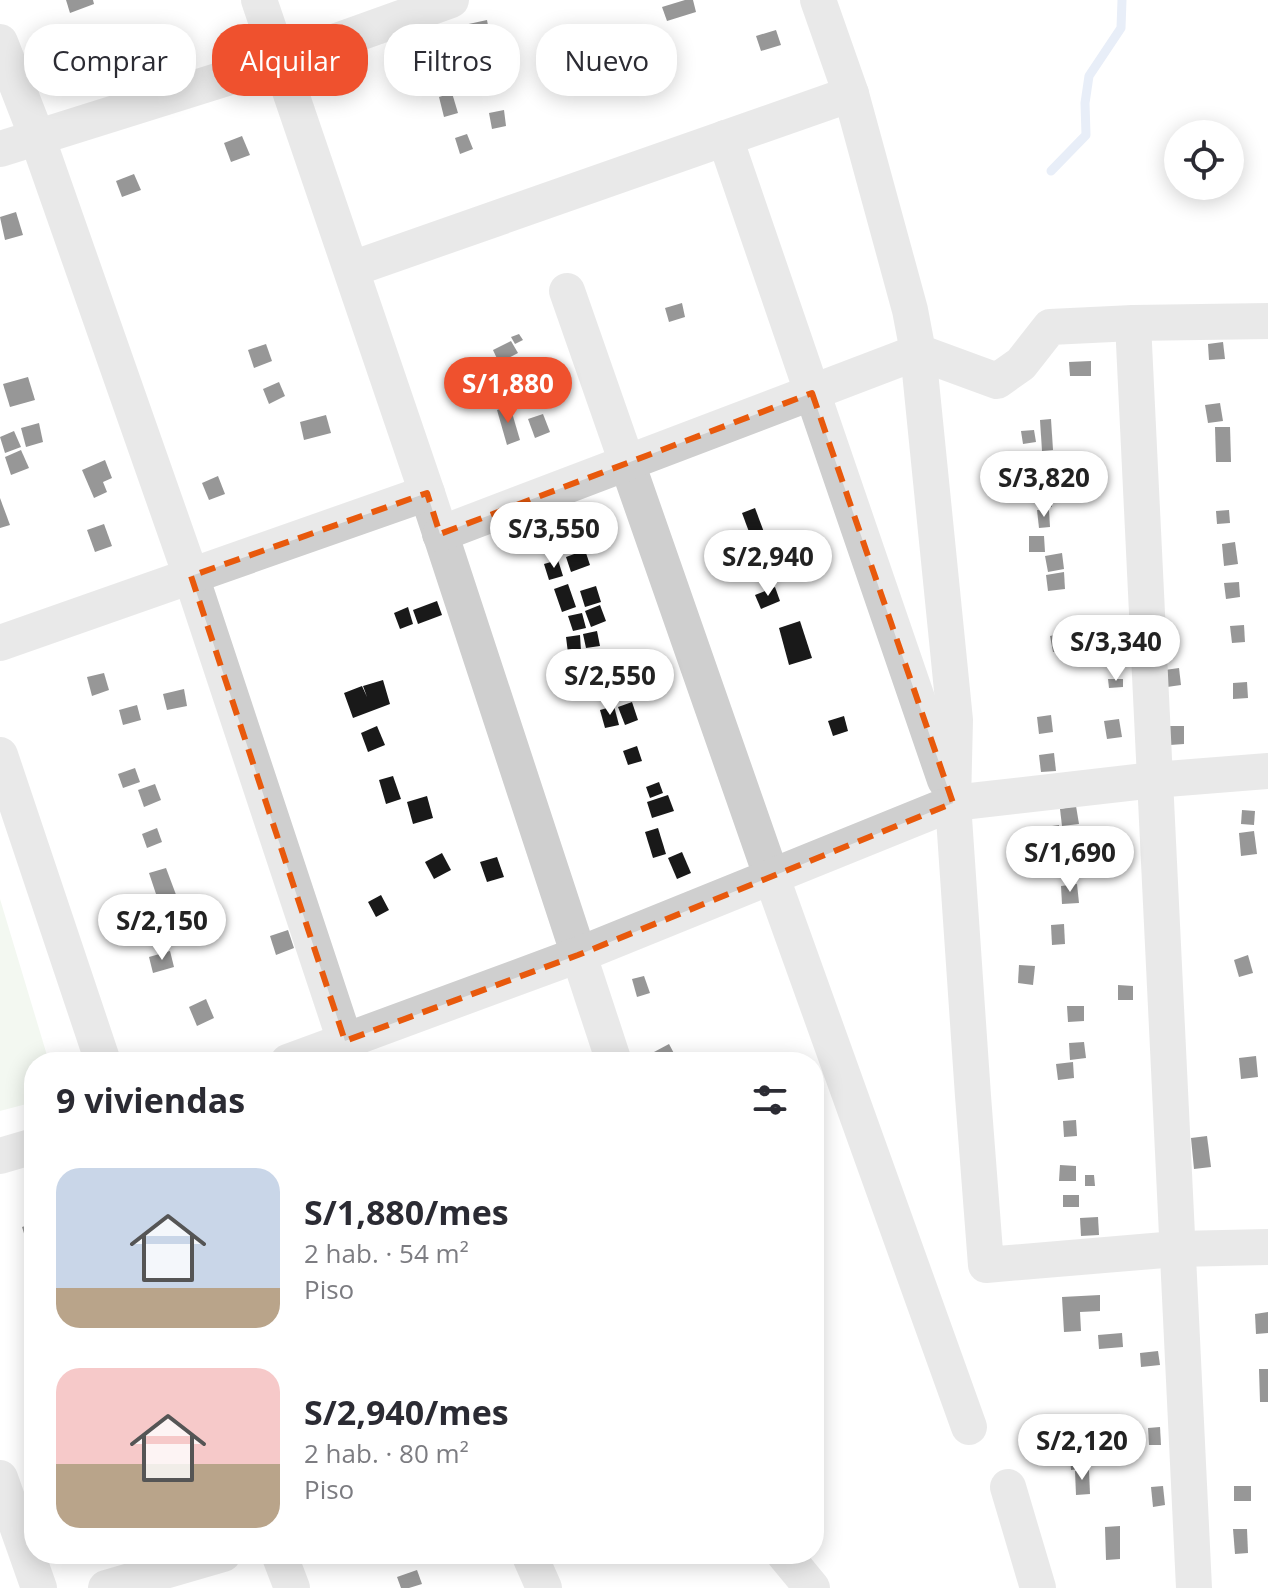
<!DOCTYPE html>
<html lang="es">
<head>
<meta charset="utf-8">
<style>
	:root { --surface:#fff; --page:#f7f7f7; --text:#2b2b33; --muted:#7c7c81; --accent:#ef512e }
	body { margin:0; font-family:"Open Sans",sans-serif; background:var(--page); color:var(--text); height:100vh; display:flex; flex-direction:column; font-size:30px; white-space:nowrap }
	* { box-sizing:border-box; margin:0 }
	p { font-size:26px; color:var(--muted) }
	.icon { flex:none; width:44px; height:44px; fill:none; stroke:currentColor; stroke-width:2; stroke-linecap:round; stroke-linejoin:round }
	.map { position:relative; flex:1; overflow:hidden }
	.sheet { position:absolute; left:24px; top:1052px; width:800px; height:512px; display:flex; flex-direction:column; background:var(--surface); border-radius:32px; box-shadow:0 4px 20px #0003 }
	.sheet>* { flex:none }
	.banner { position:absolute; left:24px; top:24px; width:800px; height:72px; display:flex; gap:16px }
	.controls { position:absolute; left:1164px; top:120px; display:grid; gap:16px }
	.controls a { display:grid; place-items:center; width:80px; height:80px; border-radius:50%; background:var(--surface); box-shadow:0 4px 20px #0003; font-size:40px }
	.price { position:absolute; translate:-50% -68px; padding:0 18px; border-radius:28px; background:#fff; color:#222; font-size:26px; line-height:52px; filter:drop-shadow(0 2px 4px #0008) }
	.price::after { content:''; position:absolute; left:50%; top:48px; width:24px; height:18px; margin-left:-12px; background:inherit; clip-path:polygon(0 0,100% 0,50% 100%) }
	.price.selected { background:var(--accent); color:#fff }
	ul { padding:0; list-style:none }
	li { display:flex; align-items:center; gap:24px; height:200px; padding:0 32px }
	li span { display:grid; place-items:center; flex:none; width:224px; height:160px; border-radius:24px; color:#555 }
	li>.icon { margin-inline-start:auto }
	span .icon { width:96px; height:96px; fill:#fffc; stroke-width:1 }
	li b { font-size:34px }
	h2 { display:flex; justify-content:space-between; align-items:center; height:96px; padding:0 32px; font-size:34px }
	.tag { padding:0 28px; border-radius:32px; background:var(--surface); box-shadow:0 4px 20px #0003; font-size:28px; line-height:72px }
	.tag.selected { background:var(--accent); color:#fff }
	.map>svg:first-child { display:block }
	.garden { fill:#e4efe0 }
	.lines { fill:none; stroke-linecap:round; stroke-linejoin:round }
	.stream { stroke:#ccd9ef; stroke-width:9 }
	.building { fill:#191919 }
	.street { stroke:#cfcfcf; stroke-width:36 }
	.marked { fill:none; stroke:#e8590c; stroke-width:6; stroke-dasharray:16 10; stroke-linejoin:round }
</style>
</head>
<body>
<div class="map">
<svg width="1268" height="1588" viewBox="0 0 1268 1588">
	<rect width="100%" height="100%" fill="#fff"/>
	<polygon class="garden" points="0,899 49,1062 34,1062 34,1102 0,1111"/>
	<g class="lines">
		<polyline class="stream" points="1051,171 1086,135 1085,103 1089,76 1121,28 1122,0"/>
	</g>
	<g class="building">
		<polygon points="66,0 93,0 94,4 70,13"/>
		<polygon points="685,0 693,0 696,12 667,21 662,7"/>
		<polygon points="487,20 491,41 468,46 464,25"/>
		<polygon points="776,30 781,45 761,51 756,36"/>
		<polygon points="574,32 580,50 565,56 559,38"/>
		<polygon points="436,37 441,54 424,59 418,43"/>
		<polygon points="512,55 517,70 499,76 494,60"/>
		<polygon points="445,63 449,81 432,84 428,67"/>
		<polygon points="452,93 458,113 444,117 439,97"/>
		<polygon points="504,110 506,126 492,129 489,113"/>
		<polygon points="467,134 473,149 460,154 455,138"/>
		<polygon points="242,136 250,155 231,162 224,143"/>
		<polygon points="134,174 141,190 122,197 116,181"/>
		<polygon points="16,212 23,235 5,240 0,217"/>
		<polygon points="682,303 685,317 669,322 665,308"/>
		<polygon points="519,334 523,340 515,344 511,337"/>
		<polygon points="511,341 518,353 499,363 493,350"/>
		<polygon points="1223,342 1225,359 1209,360 1208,344"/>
		<polygon points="266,344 272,361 254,368 248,350"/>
		<polygon points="1091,361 1091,376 1070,376 1069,362"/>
		<polygon points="28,377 35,400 10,407 3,384"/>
		<polygon points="279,382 285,396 269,404 263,389"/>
		<polygon points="1220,403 1223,421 1208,423 1205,405"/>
		<polygon points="510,406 520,440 507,445 497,410"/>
		<polygon points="543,414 550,432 535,438 528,419"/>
		<polygon points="326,415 331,433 304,440 300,422"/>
		<polygon points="1051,419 1053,450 1042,451 1040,420"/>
		<polygon points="39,423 43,442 26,447 21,428"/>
		<polygon points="1215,427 1230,427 1231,462 1216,462"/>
		<polygon points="1034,430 1036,442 1023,444 1021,431"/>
		<polygon points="14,431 21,447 5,453 0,437"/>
		<polygon points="21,450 29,468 11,475 5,457"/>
		<polygon points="1038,457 1040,474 1025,475 1025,458"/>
		<polygon points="105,460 112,478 103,482 107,492 94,498 82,470"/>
		<polygon points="218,476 225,494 209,500 202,483"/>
		<polygon points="1056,484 1057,498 1041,500 1039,486"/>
		<polygon points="0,498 10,525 0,528"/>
		<polygon points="541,502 549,524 534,529 527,508"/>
		<polygon points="1052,502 1052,507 1038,508 1038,503"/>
		<polygon points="755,508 768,543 755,548 742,513"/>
		<polygon points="1037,510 1049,510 1050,527 1039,528"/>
		<polygon points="1229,510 1230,523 1217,524 1216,511"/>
		<polygon points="570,515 574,529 561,533 557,520"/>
		<polygon points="104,524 112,546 95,552 87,530"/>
		<polygon points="1029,536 1044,536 1045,552 1029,552"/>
		<polygon points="1235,542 1238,564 1224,566 1222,544"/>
		<polygon points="585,550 590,565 571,572 566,557"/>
		<polygon points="1062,553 1064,569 1048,572 1045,556"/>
		<polygon points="558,560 563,576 549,580 544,564"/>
		<polygon points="1064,572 1065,589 1048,591 1046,575"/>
		<polygon points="1239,582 1240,597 1226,599 1224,583"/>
		<polygon points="568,584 576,607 562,612 554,589"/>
		<polygon points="596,586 601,602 585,607 580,591"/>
		<polygon points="775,587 780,601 761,609 755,595"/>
		<polygon points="437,601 442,615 418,624 413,610"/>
		<polygon points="600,605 606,621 591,627 585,611"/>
		<polygon points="408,607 413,624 400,629 394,613"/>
		<polygon points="582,613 586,628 573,631 568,616"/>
		<polygon points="800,621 812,658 789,665 779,628"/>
		<polygon points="1244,625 1245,642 1232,643 1230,626"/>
		<polygon points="597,631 600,646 586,648 583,634"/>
		<polygon points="1064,633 1067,650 1053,652 1050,636"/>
		<polygon points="580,635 581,651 568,653 566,637"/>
		<polygon points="594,650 602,671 587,675 579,654"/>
		<polygon points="1179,668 1181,685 1167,687 1165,670"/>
		<polygon points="104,673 109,690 92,696 87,677"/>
		<polygon points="1108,679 1123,679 1123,687 1109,688"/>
		<polygon points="383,680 390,704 353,718 344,693 362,686 367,697 363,686"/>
		<polygon points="1247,682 1248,698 1233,699 1233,683"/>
		<polygon points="184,689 187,706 167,710 163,694"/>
		<polygon points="632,702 638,720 625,725 618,707"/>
		<polygon points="137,705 141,720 123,725 119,710"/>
		<polygon points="614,706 619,725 605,728 600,710"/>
		<polygon points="1051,715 1053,732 1039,734 1037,717"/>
		<polygon points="844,716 848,731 833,736 828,721"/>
		<polygon points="1119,719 1122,737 1107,739 1104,721"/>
		<polygon points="377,726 385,745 368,752 361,733"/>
		<polygon points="1169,726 1184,726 1184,744 1170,745"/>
		<polygon points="637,746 642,761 628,765 623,751"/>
		<polygon points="1054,753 1056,771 1041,772 1039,755"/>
		<polygon points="135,768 140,782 123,788 118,774"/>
		<polygon points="393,776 401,799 386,804 379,780"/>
		<polygon points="659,782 663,793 650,798 646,787"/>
		<polygon points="155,784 161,800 144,807 138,790"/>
		<polygon points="668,795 674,811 652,818 647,802"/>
		<polygon points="427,796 433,818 413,824 407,802"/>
		<polygon points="1076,806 1079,824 1062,826 1060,809"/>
		<polygon points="1242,810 1255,811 1254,825 1241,824"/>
		<polygon points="1059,825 1060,839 1046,840 1045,827"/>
		<polygon points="157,828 162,842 147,848 142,834"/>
		<polygon points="658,828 666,854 653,858 645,832"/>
		<polygon points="1254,831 1257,854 1241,856 1239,833"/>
		<polygon points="1058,842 1060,859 1046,860 1045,843"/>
		<polygon points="682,852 691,873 677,879 668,858"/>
		<polygon points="442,853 451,870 434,879 425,862"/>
		<polygon points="497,857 504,877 487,882 480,862"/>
		<polygon points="166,868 178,900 160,906 149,873"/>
		<polygon points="1077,884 1079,903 1062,904 1061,886"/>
		<polygon points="381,895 389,910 376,917 368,902"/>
		<polygon points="1064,924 1065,944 1052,945 1051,925"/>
		<polygon points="288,930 294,948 276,955 270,936"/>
		<polygon points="170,951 174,967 153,973 149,957"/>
		<polygon points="1248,955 1253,973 1239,977 1234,960"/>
		<polygon points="1019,965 1035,966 1033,985 1018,983"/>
		<polygon points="644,976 650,993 637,997 632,979"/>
		<polygon points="1118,985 1133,986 1133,1000 1118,1000"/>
		<polygon points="206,999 214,1018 197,1026 189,1007"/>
		<polygon points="1067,1006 1084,1006 1084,1021 1068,1022"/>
		<polygon points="1084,1042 1086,1058 1070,1060 1069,1043"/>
		<polygon points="669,1044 677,1059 672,1062 659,1062 654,1052"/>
		<polygon points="1256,1056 1258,1077 1241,1079 1239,1058"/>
		<polygon points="1073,1062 1074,1078 1058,1080 1056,1064"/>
		<polygon points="1076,1120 1077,1136 1064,1137 1063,1121"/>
		<polygon points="1207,1136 1211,1167 1194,1169 1191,1138"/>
		<polygon points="1060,1165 1076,1166 1076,1181 1059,1181"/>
		<polygon points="1085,1175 1094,1175 1095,1186 1085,1186"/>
		<rect x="1063" y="1195" width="16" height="12"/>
		<polygon points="1098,1217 1099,1235 1081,1236 1080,1218"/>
		<polygon points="34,1223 34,1238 26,1240 22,1227"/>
		<polygon points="1100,1295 1100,1311 1080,1312 1081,1331 1064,1332 1062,1297"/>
		<polygon points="1268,1312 1268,1333 1256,1334 1255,1314"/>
		<polygon points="1122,1333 1123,1347 1099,1349 1098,1335"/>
		<polygon points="1158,1351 1160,1365 1141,1367 1140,1353"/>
		<polygon points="1259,1369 1268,1369 1268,1402 1260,1402"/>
		<polygon points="1085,1416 1086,1432 1070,1433 1070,1417"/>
		<polygon points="1160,1427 1161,1445 1149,1445 1148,1428"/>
		<polygon points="1086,1433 1089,1468 1071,1470 1068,1434"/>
		<polygon points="1089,1470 1090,1494 1076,1495 1075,1471"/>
		<polygon points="1163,1486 1165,1505 1153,1507 1151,1487"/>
		<rect x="1234" y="1486" width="17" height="15"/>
		<polygon points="1120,1526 1120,1559 1106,1560 1105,1527"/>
		<polygon points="1233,1529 1247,1529 1248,1553 1235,1554"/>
		<polygon points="417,1570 422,1584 409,1588 401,1588 397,1577"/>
	</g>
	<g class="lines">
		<g class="street">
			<polyline points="259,0 427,493 614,1062"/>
			<polyline points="818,0 851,94 910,310 918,352 955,720 953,803 973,1096 986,1265 1176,1249 1268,1247"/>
			<polyline points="0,42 37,137 191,576 352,1062"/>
			<polyline points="725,138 945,780"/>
			<polyline points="0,149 281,61 451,0"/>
			<polyline points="352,269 851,94"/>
			<polyline points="567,291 772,878 969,1427"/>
			<polyline points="1133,323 1194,1588"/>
			<polyline points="440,534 918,352 997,381 1021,364 1050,327 1133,323 1268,321"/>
			<polyline points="0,643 427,493"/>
			<polyline points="0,755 103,1062"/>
			<polyline points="288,1062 578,955 953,803 1154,780 1268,771"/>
			<polyline points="0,1156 34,1146"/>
			<polyline points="0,1478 39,1588"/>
			<polyline points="1008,1487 1038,1588"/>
			<polyline points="279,1554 292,1588"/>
			<polyline points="529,1554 544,1588"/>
			<polyline points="784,1554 812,1588"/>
			<polyline points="106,1588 223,1554"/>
		</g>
	</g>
	<path d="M0 0H1268V1588H0ZM812,393L953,803L578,955L345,1041L191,576L427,493L440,534Z" fill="#fff" fill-opacity=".55" fill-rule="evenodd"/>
	<path class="marked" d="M812,393L953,803L578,955L345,1041L191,576L427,493L440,534Z"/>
</svg>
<div class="controls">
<a><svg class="icon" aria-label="locate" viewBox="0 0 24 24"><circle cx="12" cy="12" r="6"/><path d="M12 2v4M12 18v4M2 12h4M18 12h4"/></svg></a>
</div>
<b class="price selected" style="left:508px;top:425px">S/1,880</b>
<b class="price" style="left:1044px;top:519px">S/3,820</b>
<b class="price" style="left:554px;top:570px">S/3,550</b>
<b class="price" style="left:768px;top:598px">S/2,940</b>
<b class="price" style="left:1116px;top:683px">S/3,340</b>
<b class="price" style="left:610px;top:717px">S/2,550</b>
<b class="price" style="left:1070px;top:894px">S/1,690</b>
<b class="price" style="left:162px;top:962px">S/2,150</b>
<b class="price" style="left:1082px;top:1482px">S/2,120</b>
<div class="banner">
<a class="tag">Comprar</a>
<a class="tag selected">Alquilar</a>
<a class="tag">Filtros</a>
<a class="tag">Nuevo</a>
</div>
<section class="sheet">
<h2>9 viviendas<svg class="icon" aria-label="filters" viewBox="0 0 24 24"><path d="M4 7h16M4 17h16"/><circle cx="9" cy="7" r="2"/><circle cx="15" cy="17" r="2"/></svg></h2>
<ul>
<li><span style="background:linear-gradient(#c9d6e8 75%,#b9a48a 0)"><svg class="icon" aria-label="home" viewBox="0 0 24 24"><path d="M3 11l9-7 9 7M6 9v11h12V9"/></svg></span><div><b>S/1,880/mes</b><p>2 hab. · 54 m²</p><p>Piso</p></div></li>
<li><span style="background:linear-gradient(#f6c9c9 60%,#b9a48a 0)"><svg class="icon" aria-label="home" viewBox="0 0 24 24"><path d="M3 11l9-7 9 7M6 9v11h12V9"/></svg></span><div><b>S/2,940/mes</b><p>2 hab. · 80 m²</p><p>Piso</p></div></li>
</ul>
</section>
</div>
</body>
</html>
